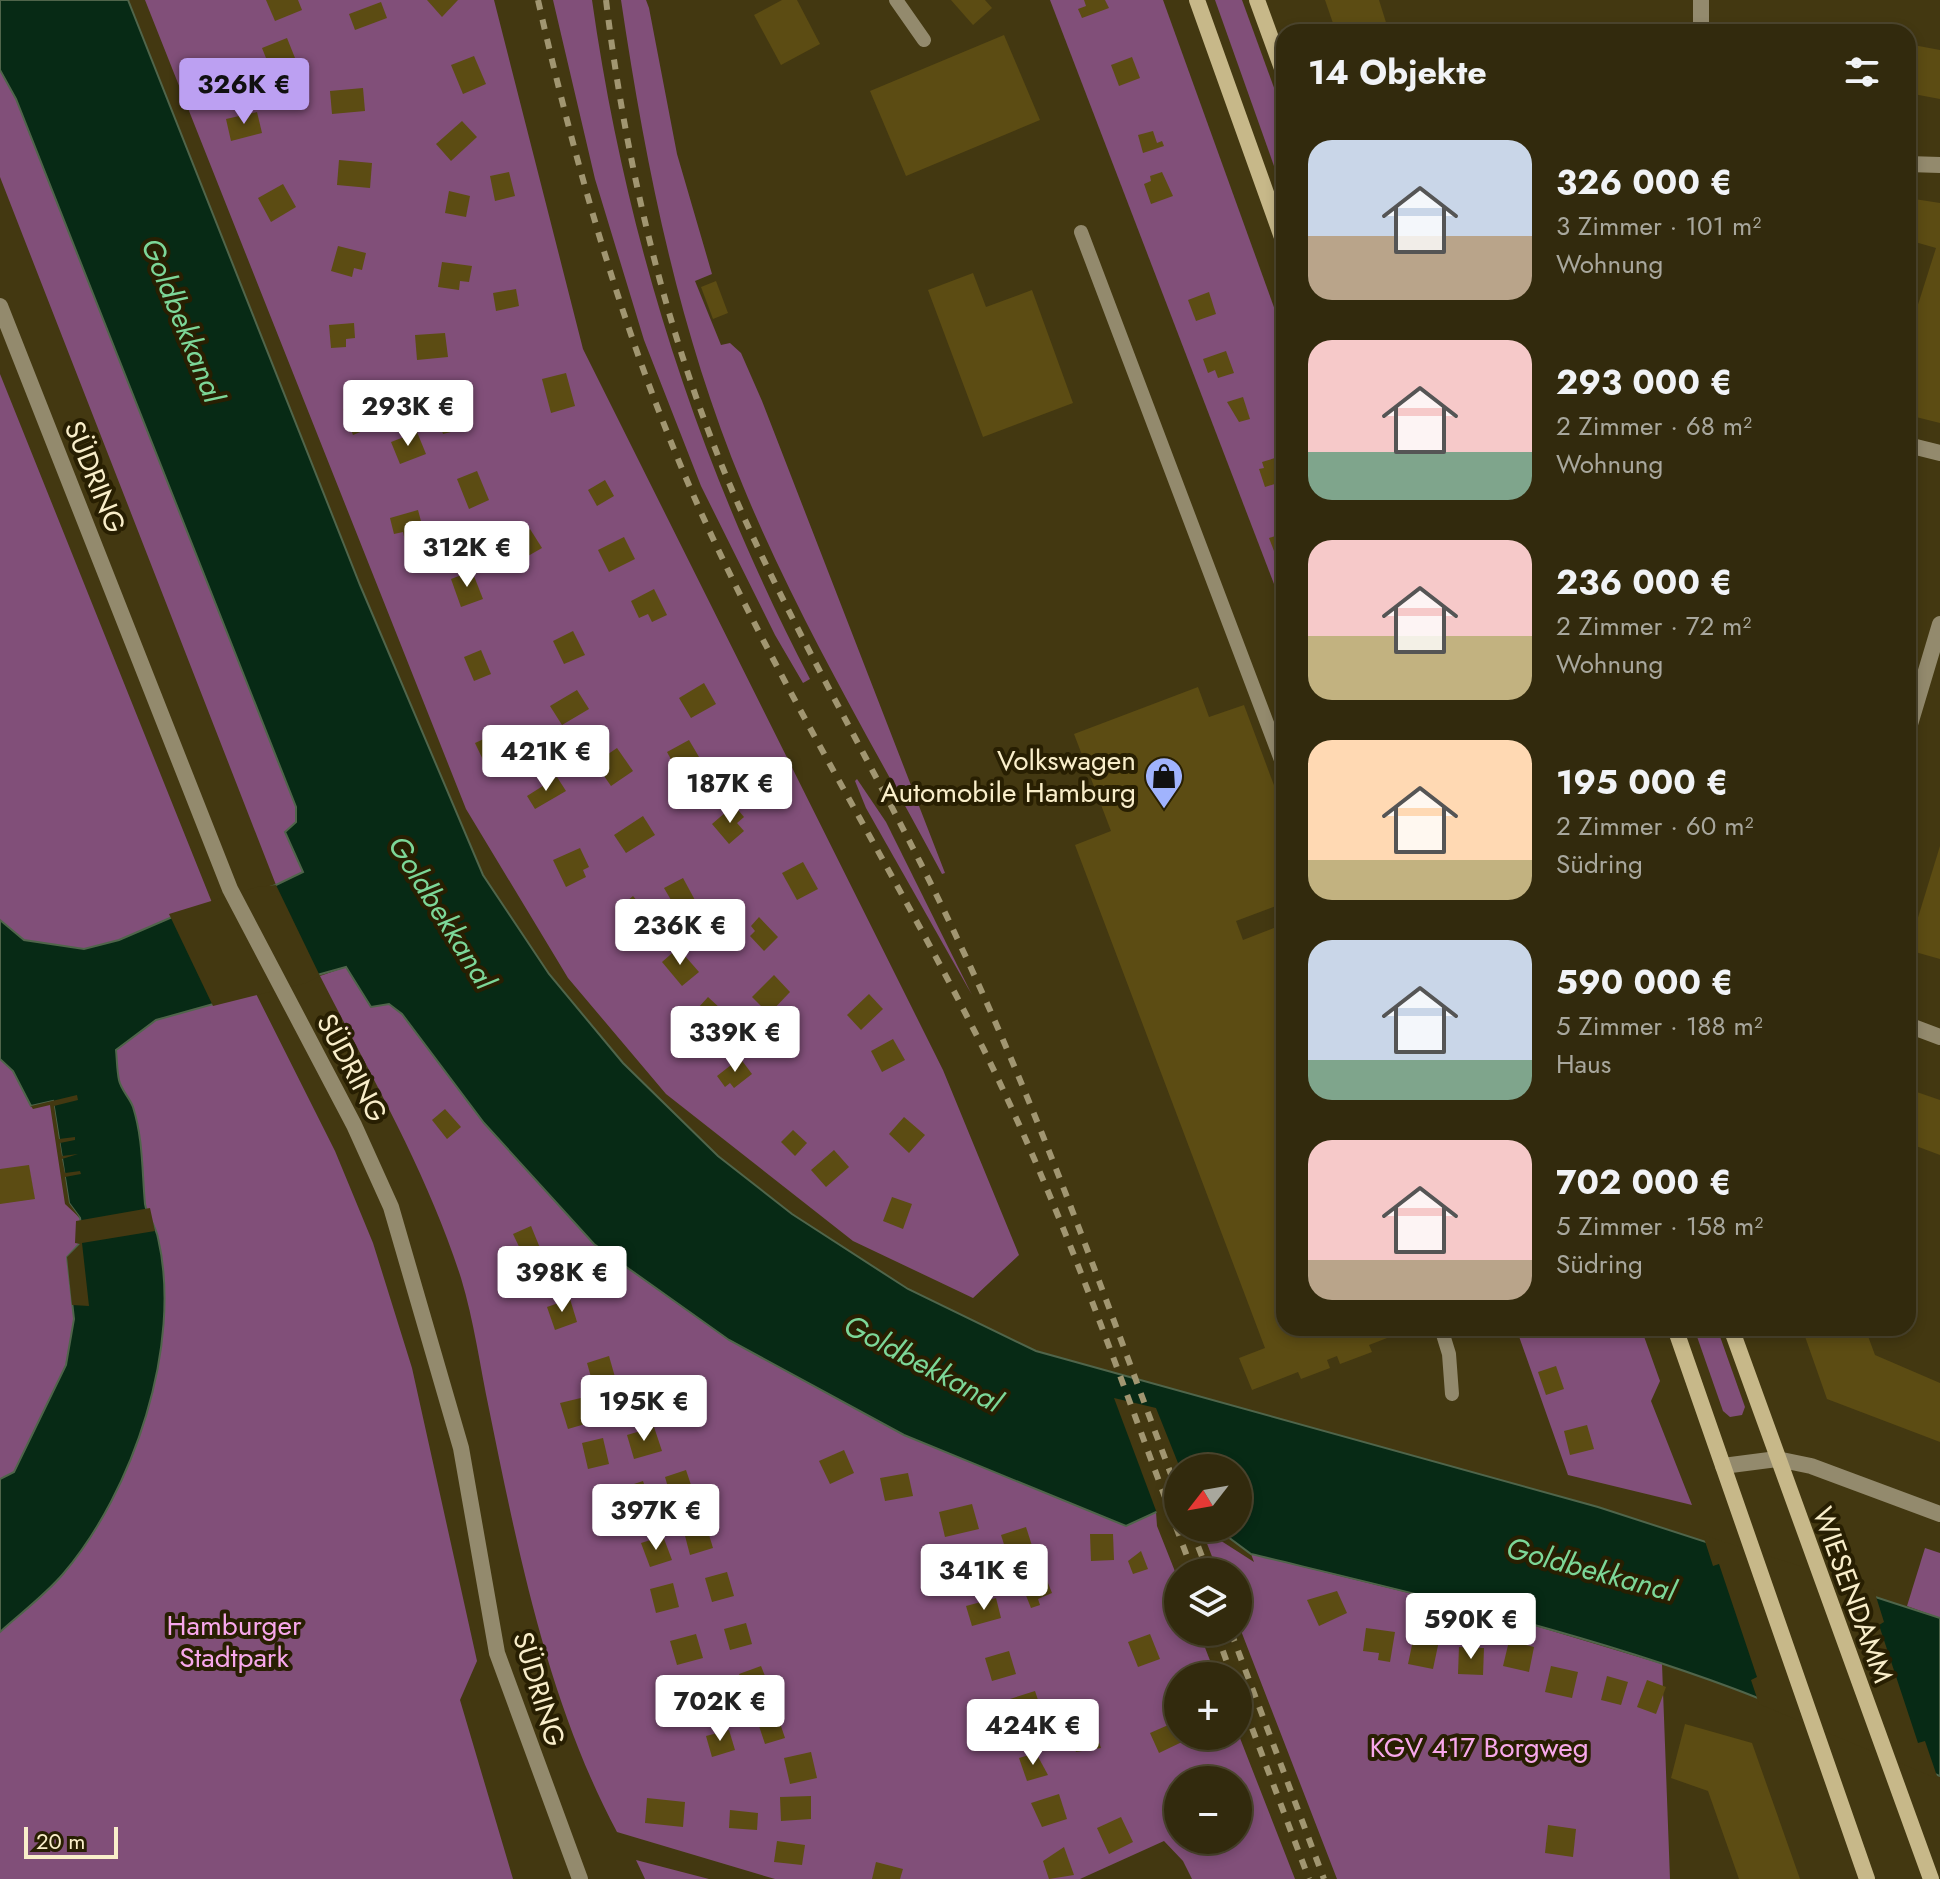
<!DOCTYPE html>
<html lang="de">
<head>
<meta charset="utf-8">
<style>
	:root { --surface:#322a0d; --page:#3a3216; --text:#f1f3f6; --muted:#a8a79d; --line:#4d462e; --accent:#bca0f2 }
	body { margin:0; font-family:Jost,sans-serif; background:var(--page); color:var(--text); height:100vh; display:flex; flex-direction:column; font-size:30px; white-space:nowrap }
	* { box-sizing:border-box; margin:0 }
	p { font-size:26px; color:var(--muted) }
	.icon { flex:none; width:44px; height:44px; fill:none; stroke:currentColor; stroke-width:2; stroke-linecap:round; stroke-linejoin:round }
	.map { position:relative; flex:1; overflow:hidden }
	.drawer { position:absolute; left:1276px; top:24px; width:640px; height:1312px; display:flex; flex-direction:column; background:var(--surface); border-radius:24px; box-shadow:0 4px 12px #0003,0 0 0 2px var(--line) }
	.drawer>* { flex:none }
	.needle { width:52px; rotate:239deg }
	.tools { position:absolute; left:1164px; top:1454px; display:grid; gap:16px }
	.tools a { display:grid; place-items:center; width:88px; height:88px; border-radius:50%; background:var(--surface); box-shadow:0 4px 12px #0003,0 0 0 2px var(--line); font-size:40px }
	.scale { position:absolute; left:24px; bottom:20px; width:94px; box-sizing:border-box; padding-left:8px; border:4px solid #f9eeca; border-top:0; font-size:22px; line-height:28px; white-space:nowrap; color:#f9eeca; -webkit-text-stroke:6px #281f02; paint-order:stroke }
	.price { position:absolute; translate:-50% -68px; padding:0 18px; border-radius:8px; background:#fff; color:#222; font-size:26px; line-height:52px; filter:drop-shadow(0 2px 4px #0008) }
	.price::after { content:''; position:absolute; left:50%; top:48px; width:24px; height:18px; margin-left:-12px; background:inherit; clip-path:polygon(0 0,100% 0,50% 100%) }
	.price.active { background:var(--accent); color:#111 }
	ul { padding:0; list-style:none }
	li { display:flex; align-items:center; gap:24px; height:200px; padding:0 32px }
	li span { display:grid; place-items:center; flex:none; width:224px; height:160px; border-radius:24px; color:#555 }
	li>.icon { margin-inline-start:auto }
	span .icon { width:96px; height:96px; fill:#fffc; stroke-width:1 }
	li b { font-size:34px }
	h2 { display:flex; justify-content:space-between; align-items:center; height:96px; padding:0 32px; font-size:34px }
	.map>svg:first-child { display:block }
	.green { fill:#814f79; fill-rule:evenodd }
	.water { fill:#072a15; stroke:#50654b; stroke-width:2 }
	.pier { fill:#433811 }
	.building { fill:#5c4c13 }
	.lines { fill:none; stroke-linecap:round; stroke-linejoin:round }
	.lane { stroke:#938a6d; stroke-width:14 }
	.street { stroke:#938a6d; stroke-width:16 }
	.secondary { stroke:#c7b889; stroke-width:16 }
	.rail { stroke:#a19671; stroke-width:6; stroke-dasharray:10 10; stroke-linecap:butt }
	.labels { text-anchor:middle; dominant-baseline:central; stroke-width:8; stroke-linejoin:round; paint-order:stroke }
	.street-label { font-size:28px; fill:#f9eeca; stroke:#281f02 }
	.poi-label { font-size:28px; fill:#f9eeca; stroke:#281f02; text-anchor:end }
	.park-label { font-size:28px; fill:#f8a8eb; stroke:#281f02 }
	.water-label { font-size:30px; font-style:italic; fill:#7cd798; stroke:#281f02 }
</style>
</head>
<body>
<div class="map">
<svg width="1940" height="1879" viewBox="0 0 1940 1879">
	<rect width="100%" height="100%" fill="#433811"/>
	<g class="green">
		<polygon points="145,0 494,0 583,349 943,1070 1019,1255 973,1298 853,1241 666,1094 568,978 466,809"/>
		<path d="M553,0H592C626,240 698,464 810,679L803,683L775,635L701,486L644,340L595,179Z"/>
		<path d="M621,0H646L649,8L677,154L712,274L695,281L721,345L730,343L741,353L762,401L945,873L942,874C874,746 798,620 743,486C678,329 646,167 621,0Z"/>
		<polygon points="1050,0 1163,0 1284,335 1284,610"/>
		<polygon points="1215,0 1242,0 1284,115 1284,194"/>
		<polygon points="0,70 16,99 296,807 296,822 285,832 303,872 276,885 0,177"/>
		<polygon points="0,374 219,920 335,1151 373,1243 412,1368 477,1661 460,1700 513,1879 0,1879"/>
		<polygon points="857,779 886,822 972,995 866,808 855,781"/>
		<path d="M346,967L371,1007L389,1004L402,1014L484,1123L594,1244L729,1340L904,1435L1126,1526L1156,1512L1157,1526L1178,1579V1632H1199L1216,1676H1178V1736L1238,1733L1295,1879H1192L1183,1861L1164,1841L1080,1879H775L617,1832C548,1703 518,1551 489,1409C480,1366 474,1321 461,1278C427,1172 370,1074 320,976ZM1178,1780H1238V1840H1178Z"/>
		<polygon points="1516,1328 1641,1328 1660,1381 1651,1401 1692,1505 1568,1475"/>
		<polygon points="1694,1328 1717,1328 1745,1407 1742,1415 1730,1417 1723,1411"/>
		<polygon points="1201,1528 1254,1562 1251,1554 1502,1616 1662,1664 1670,1879 1337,1879 1238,1623 1238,1572 1218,1572"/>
		<polygon points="1925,1548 1940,1553 1940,1618 1907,1606"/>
		<polygon points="636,1860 709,1879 645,1879"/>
	</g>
	<path class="water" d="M0,0H128L360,585L483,875L549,974L623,1063L718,1156L792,1214L908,1289L1036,1351L1598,1507L1940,1618V1776C1871,1747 1802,1714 1732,1688C1576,1630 1412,1593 1251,1554L1216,1528H1238V1468H1178V1502L1126,1526L904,1435L729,1340L594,1244L484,1123L402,1014L389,1004L371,1007L346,967L156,1020L116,1050C117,1060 117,1071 119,1080C121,1090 130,1098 133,1107C143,1138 142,1171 145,1204C147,1216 156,1226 158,1238C183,1345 133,1492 63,1574C45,1595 21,1613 0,1632V1479L14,1472L66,1365L74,1319L67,1257L81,1242L82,1230L80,1218L69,1203L53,1101L31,1106L13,1071L0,1059V920L24,940L84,949L119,940L170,918L276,885L303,872L285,832L296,822V807L16,99L0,70Z"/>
	<g class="pier">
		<polygon points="276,885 320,976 306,983 213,1006 169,914 257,887"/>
		<polygon points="77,1095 78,1100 54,1106 59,1139 75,1137 75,1140 60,1143 62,1156 78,1154 62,1159 65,1173 80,1171 81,1174 65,1177 69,1203 80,1218 65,1204 50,1105 33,1109 31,1106"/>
		<polygon points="150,1208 155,1231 82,1243 89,1306 72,1305 67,1257 80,1244 75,1243 76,1221"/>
		<polygon points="1114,1398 1156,1408 1180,1468 1178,1506 1158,1516"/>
		<polygon points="1703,1535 1874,1590 1884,1622 1879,1625 1918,1743 1925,1741 1938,1779 1759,1704 1751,1680 1757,1677 1719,1564 1713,1566"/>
	</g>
	<g class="building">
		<polygon points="266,0 298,0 302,10 275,21"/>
		<polygon points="427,0 458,0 442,17"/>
		<polygon points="782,0 797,0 820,44 781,65 754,15"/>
		<polygon points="951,0 985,0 992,8 973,25"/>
		<polygon points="1084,0 1105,0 1109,8 1082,18 1078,9 1086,6"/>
		<polygon points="1325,0 1379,0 1389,32 1336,32"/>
		<polygon points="381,2 387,18 355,30 349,14"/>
		<polygon points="1004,35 1040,120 906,176 870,91"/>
		<polygon points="287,38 295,58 270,68 262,48"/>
		<polygon points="1908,44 1940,50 1940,99 1908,93"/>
		<polygon points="474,56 486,84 463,94 451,65"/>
		<polygon points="1132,57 1140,78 1119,86 1111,65"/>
		<polygon points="363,88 365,111 332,114 330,91"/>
		<polygon points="257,112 262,133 231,141 226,119"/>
		<polygon points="462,121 477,137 451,161 436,144"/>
		<polygon points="1153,131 1157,143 1162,141 1164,146 1143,153 1138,135"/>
		<polygon points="339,160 372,163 370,188 337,185"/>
		<polygon points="509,172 515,196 495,201 490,176"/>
		<polygon points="1162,172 1173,196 1151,204 1144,184 1151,181 1150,176"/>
		<polygon points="283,184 296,207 271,222 258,198"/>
		<polygon points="449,191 470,196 466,217 445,213"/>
		<polygon points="1908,198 1940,203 1940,423 1908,415 1908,336 1936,248 1908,240"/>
		<polygon points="338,246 366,253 362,270 354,268 352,277 331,271"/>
		<polygon points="442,262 472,266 469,282 460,281 459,290 438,287"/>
		<polygon points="973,273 986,307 1032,290 1073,403 983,437 928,290"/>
		<polygon points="716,281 728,313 713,319 701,287"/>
		<polygon points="516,289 519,306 496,311 493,293"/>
		<polygon points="1209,292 1216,314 1196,321 1188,300"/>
		<polygon points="354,323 355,338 346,339 346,347 331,348 329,325"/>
		<polygon points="445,333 448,357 417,360 415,335"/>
		<polygon points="1226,351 1234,373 1218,378 1215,370 1208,373 1203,359"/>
		<polygon points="566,373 575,406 551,413 542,379"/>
		<polygon points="1243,397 1250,419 1239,422 1227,402"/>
		<polygon points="457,398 466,428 443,434 434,405"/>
		<polygon points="366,400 377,425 353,435 343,409"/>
		<polygon points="417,432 426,454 400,464 391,442"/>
		<polygon points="1278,457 1284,481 1265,487 1259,469 1264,468 1262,462"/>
		<polygon points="477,471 489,500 469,509 457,479"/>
		<polygon points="605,480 614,496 597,506 588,490"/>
		<polygon points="418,510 425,536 405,541 403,532 394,534 390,518"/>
		<polygon points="530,529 542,548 514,564 503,546"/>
		<polygon points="1284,533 1284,577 1269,538"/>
		<polygon points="624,537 635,559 609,572 598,550"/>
		<polygon points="472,571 483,599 461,607 451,579"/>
		<polygon points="654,589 667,615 652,622 648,614 639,618 631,601"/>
		<polygon points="573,631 585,655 564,664 553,641"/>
		<polygon points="481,650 491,674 474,681 464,657"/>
		<polygon points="704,683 716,704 691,718 679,698"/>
		<polygon points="1198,687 1209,717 1244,705 1284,812 1284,903 1236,921 1243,940 1284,924 1284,1328 1413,1328 1369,1345 1372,1352 1340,1364 1337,1356 1327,1360 1330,1368 1301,1379 1298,1372 1252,1390 1239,1358 1265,1348 1075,845 1111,831 1074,734"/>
		<polygon points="577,690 589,709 562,725 550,706"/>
		<polygon points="499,732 509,753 485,764 475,743"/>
		<polygon points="689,740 702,762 679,774 667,752"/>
		<polygon points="617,748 633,771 611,786 595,763"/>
		<polygon points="557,777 566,791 535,809 527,796"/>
		<polygon points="734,805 744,817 737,823 744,831 729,844 712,824"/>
		<polygon points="643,816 655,835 626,853 614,835"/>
		<polygon points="1940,846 1940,959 1908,950"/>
		<polygon points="580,848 589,867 583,870 586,877 566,887 553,860"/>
		<polygon points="803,862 818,889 797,900 782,873"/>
		<polygon points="683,878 696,902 678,912 664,888"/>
		<polygon points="633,896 653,920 636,935 615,911"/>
		<polygon points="759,917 778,937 764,951 750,936 755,931 751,926"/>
		<polygon points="678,948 699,972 682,986 662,962"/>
		<polygon points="774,975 790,992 769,1014 752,997"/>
		<polygon points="869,994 883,1009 861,1030 847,1015"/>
		<polygon points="708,997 721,1009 714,1017 719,1022 707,1035 689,1018"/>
		<polygon points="893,1039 905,1060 882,1072 871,1051"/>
		<polygon points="740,1058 752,1074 734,1088 730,1083 725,1087 717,1076"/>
		<polygon points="1908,1089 1940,1100 1940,1155 1908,1143"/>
		<polygon points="445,1109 461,1127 447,1139 432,1120"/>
		<polygon points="904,1117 925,1135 909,1153 889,1134"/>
		<polygon points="793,1130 807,1143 795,1156 781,1142"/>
		<polygon points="834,1150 849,1167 826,1187 811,1170"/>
		<polygon points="29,1165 35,1199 0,1204 0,1169"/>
		<polygon points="892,1197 912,1204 903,1229 883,1221"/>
		<polygon points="531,1226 540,1248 523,1255 513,1234"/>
		<polygon points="570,1299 577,1322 555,1330 547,1307"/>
		<polygon points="1802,1328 1865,1328 1875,1355 1940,1383 1940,1442 1827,1399"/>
		<polygon points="609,1356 615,1377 593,1384 587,1363"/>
		<polygon points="1556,1366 1564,1389 1546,1395 1538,1372"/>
		<polygon points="630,1381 638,1406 614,1414 606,1389"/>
		<polygon points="585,1397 592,1422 568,1429 560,1403"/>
		<polygon points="1587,1425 1594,1449 1570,1455 1564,1431"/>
		<polygon points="654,1427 662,1451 634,1459 627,1435"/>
		<polygon points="603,1438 609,1464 588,1469 582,1443"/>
		<polygon points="844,1450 854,1473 830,1484 819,1461"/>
		<polygon points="686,1470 694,1494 672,1501 665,1477"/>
		<polygon points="908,1473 913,1496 885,1501 880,1478"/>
		<polygon points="643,1481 653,1511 631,1518 622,1488"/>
		<polygon points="972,1504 979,1529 945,1537 939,1512"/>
		<polygon points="706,1525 713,1548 690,1555 684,1532"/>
		<polygon points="1026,1527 1035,1555 1010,1563 1001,1535"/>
		<polygon points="1090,1534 1113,1534 1114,1560 1091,1561"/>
		<polygon points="663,1536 672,1560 650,1567 641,1543"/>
		<polygon points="1141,1551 1148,1569 1133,1574 1128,1561"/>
		<polygon points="969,1552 974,1575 948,1582 942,1559"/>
		<polygon points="1042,1568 1052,1593 1038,1599 1040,1605 1031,1608 1019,1578"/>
		<polygon points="727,1572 734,1596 712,1602 705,1578"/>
		<polygon points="673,1583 679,1607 656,1613 650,1589"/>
		<polygon points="1337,1591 1347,1613 1319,1626 1307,1600"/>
		<polygon points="996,1598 1001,1618 972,1626 966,1606"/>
		<polygon points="746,1623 752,1644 730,1650 724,1629"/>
		<polygon points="1366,1628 1395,1632 1390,1662 1378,1660 1379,1653 1363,1651"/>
		<polygon points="1415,1631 1440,1636 1433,1669 1408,1664"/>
		<polygon points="696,1634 703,1658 677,1665 670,1641"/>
		<polygon points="1150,1634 1160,1659 1138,1667 1128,1642"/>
		<polygon points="1509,1641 1534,1647 1529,1672 1503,1666"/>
		<polygon points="1459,1647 1484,1648 1483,1675 1458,1674"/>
		<polygon points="1009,1651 1016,1674 992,1681 985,1658"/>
		<polygon points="761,1666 769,1686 746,1694 739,1674"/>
		<polygon points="1551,1666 1578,1672 1572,1698 1545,1692"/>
		<polygon points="1607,1676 1628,1682 1621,1705 1601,1700"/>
		<polygon points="698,1680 710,1702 687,1714 676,1692"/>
		<polygon points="1647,1680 1666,1687 1656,1714 1637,1707"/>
		<polygon points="1035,1691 1043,1715 1017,1723 1010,1699"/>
		<polygon points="777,1714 785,1738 765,1744 757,1720"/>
		<polygon points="1175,1722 1178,1736 1184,1741 1159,1753 1150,1733"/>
		<polygon points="1093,1724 1101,1748 1076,1752 1070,1736"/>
		<polygon points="1685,1724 1752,1743 1800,1879 1739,1879 1708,1791 1671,1778"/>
		<polygon points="729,1730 735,1750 712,1757 706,1736"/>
		<polygon points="811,1752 817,1778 790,1784 784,1758"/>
		<polygon points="1036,1753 1048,1775 1027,1781 1019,1758"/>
		<polygon points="1059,1794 1067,1819 1042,1827 1031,1803"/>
		<polygon points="811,1796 811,1819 781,1821 780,1797"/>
		<polygon points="647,1798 685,1802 683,1827 645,1823"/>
		<polygon points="730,1810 758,1813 757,1830 729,1828"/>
		<polygon points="1121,1817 1133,1842 1109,1854 1097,1828"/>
		<polygon points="1548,1825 1576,1829 1573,1857 1545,1853"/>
		<polygon points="1198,1840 1228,1840 1229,1844 1204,1855"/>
		<polygon points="777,1841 805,1845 802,1865 774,1862"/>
		<polygon points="1064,1847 1074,1875 1049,1879 1043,1861"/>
		<polygon points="876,1862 903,1869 900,1879 872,1879"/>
	</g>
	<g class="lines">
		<g class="lane">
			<polyline points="896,0 924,40"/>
			<polyline points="1081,232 1284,768"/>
			<polyline points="1441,1328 1449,1354 1452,1394"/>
		</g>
		<g class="street">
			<polyline points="1701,0 1701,32"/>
			<polyline points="1908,164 1940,165"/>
			<polyline points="0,306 230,889 354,1125 391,1207 461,1448 497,1653 580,1879"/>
			<polyline points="1908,445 1940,453"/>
			<polyline points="1908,731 1940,624"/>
			<polyline points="1908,1025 1940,1037"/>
			<polyline points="1723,1466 1777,1459 1811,1466 1940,1514"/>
		</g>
		<g class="secondary">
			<polyline points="1197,0 1284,243"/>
			<polyline points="1257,0 1284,74"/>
			<polyline points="1675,1328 1867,1879"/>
			<polyline points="1731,1328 1931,1879"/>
		</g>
		<g class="rail">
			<path d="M538,0C579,181 631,361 709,530C791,707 895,872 982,1046C1066,1215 1126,1396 1193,1572"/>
			<path d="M606,0C627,175 670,351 742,513C807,658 890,794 957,938C1042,1117 1108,1307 1178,1493"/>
			<polyline points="1191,1528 1208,1572"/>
			<polyline points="1216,1632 1232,1676"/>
			<polyline points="1231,1632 1324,1879"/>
			<polyline points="1238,1691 1309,1879"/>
		</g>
	</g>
	<defs>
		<g id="shop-pin" transform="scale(2)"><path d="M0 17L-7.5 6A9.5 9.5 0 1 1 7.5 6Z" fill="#a0b3fd" stroke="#281f02"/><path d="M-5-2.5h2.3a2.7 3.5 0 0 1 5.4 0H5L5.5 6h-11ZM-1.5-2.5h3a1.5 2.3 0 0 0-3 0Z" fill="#111"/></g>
	</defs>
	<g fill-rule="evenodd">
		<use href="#shop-pin" x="1164" y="776"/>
	</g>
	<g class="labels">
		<g class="street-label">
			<text transform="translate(95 477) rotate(68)">SÜDRING</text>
			<text transform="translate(352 1068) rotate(62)">SÜDRING</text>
			<text transform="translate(1853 1595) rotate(70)">WIESENDAMM</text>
			<text transform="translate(539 1689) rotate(73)">SÜDRING</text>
		</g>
		<g class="poi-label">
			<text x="1136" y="760">Volkswagen<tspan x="1136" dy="32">Automobile Hamburg</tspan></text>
		</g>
		<g class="park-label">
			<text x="234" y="1625">Hamburger<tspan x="234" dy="32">Stadtpark</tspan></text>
			<text x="1479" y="1747">KGV 417 Borgweg</text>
		</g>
		<g class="water-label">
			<text transform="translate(183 320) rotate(68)">Goldbekkanal</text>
			<text transform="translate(442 912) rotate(58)">Goldbekkanal</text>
			<text transform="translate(923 1363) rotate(28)">Goldbekkanal</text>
			<text transform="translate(1591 1569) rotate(15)">Goldbekkanal</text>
		</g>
	</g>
</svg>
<div class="tools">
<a><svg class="needle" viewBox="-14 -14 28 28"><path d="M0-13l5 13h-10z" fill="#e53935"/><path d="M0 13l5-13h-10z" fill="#a8a79d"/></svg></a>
<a><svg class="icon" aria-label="layers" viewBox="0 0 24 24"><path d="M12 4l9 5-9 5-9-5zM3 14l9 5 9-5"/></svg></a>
<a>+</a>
<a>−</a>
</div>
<div class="scale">20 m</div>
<b class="price active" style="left:244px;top:126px">326K €</b>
<b class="price" style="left:408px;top:448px">293K €</b>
<b class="price" style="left:467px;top:589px">312K €</b>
<b class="price" style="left:546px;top:793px">421K €</b>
<b class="price" style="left:730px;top:825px">187K €</b>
<b class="price" style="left:680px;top:967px">236K €</b>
<b class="price" style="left:735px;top:1074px">339K €</b>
<b class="price" style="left:562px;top:1314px">398K €</b>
<b class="price" style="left:644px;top:1443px">195K €</b>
<b class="price" style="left:656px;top:1552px">397K €</b>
<b class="price" style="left:984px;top:1612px">341K €</b>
<b class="price" style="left:1471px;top:1661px">590K €</b>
<b class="price" style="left:720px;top:1743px">702K €</b>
<b class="price" style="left:1033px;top:1767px">424K €</b>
<section class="drawer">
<h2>14 Objekte<svg class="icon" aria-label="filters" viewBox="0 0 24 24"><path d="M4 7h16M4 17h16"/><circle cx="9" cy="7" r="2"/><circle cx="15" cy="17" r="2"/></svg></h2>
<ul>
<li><span style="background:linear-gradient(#c9d6e8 60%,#b9a48a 0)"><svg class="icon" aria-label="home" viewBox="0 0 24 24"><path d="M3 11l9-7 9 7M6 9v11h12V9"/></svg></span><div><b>326 000 €</b><p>3 Zimmer · 101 m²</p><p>Wohnung</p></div></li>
<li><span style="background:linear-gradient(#f6c9c9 70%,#7fa58c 0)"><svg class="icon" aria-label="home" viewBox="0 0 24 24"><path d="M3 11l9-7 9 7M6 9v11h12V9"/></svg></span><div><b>293 000 €</b><p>2 Zimmer · 68 m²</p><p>Wohnung</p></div></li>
<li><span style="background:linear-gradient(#f6c9c9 60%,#c2b280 0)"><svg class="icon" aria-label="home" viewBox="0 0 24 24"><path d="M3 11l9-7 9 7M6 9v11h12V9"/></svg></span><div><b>236 000 €</b><p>2 Zimmer · 72 m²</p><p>Wohnung</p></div></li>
<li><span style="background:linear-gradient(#ffd9b3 75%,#c2b280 0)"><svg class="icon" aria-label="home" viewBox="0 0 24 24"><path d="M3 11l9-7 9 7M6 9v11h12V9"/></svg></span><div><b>195 000 €</b><p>2 Zimmer · 60 m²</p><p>Südring</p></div></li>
<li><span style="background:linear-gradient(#c9d6e8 75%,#7fa58c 0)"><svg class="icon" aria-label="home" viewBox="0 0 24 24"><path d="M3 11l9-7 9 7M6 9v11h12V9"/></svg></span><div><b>590 000 €</b><p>5 Zimmer · 188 m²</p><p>Haus</p></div></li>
<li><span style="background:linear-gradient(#f6c9c9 75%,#b9a48a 0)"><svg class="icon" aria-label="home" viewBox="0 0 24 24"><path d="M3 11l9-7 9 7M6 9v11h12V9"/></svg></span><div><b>702 000 €</b><p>5 Zimmer · 158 m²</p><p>Südring</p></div></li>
</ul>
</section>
</div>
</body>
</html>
